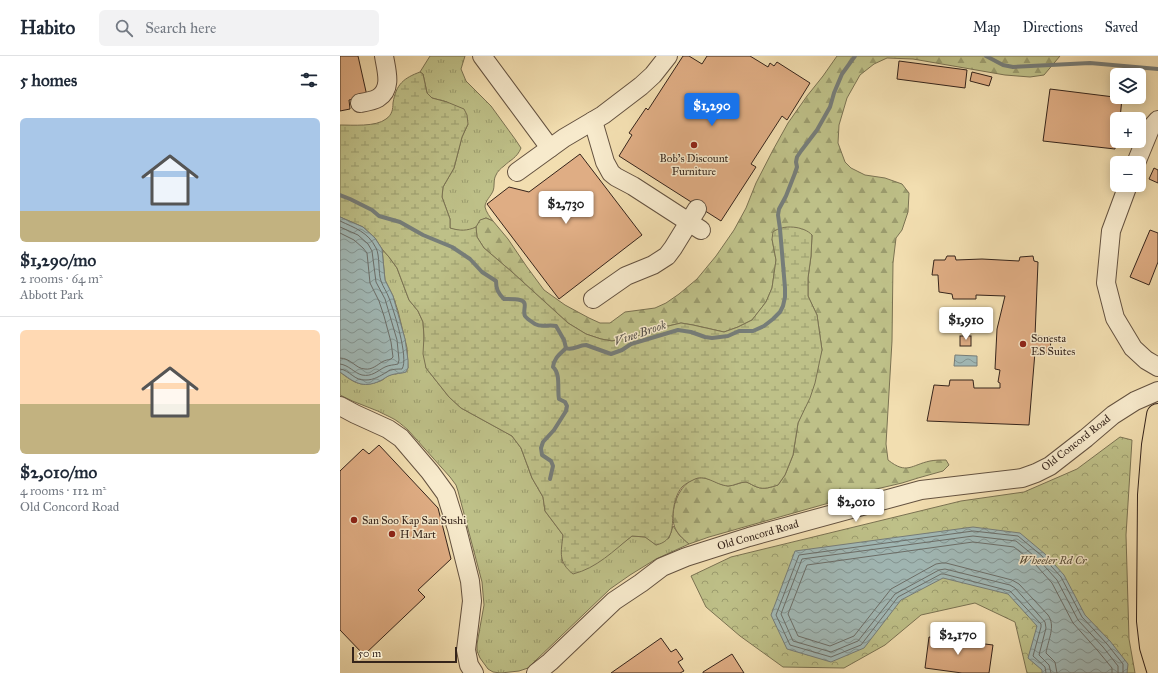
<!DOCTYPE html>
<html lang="en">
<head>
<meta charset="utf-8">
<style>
	:root { --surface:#fff; --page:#f2f2f3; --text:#1f2937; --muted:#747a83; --line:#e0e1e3; --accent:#1a73e8 }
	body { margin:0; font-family:"IM FELL Great Primer",serif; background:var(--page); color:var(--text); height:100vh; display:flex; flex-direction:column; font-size:15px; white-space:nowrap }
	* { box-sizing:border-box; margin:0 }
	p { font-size:13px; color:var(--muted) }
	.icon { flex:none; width:22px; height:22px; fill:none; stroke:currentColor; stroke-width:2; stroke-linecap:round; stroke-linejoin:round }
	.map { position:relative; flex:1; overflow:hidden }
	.drawer { display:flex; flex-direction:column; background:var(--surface); width:340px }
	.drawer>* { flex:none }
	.fabs { position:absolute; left:770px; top:12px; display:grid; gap:8px }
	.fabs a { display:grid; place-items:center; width:36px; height:36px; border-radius:6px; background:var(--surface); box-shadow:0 2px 10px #0003; font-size:20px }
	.scale { position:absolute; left:12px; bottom:10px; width:105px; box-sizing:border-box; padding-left:4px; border:2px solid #35241b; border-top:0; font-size:11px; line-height:14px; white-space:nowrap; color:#35241b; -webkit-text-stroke:3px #f7eacc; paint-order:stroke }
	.price { position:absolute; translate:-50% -34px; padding:0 9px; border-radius:4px; background:#fff; color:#222; font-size:13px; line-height:26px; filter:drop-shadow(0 1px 2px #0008) }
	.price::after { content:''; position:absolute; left:50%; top:24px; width:12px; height:9px; margin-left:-6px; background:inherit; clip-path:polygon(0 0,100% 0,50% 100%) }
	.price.active { background:var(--accent); color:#fff }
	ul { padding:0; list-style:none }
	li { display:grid; align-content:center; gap:8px; height:212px; padding:0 20px }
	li+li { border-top:1px solid var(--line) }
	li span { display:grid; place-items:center; height:124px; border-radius:6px; color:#555 }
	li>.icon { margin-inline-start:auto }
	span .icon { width:72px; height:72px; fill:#fffc; stroke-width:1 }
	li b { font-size:17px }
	h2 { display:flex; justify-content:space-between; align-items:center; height:48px; padding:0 20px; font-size:17px }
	header { display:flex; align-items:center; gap:24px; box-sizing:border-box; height:56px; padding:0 20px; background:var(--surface); border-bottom:1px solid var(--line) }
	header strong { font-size:19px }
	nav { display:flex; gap:22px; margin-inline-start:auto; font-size:14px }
	.search { width:280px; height:36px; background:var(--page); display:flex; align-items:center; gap:10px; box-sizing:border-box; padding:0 14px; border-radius:6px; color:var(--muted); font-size:15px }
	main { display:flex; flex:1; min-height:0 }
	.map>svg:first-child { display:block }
	.grass { fill:url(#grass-tufts); stroke:#7a7252 }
	.forest { fill:url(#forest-firs); stroke:#7a7252 }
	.wetland { fill:url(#wetland-marsh); stroke:#7a7252 }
	.park { fill:url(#park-crowns); stroke:#7a7252 }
	.water { fill:url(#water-waves); stroke:#767d79 }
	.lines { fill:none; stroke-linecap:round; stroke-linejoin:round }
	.shore { stroke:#6b6e69; stroke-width:1 }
	.stream { stroke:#767d79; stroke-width:4 }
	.building { fill:#dfad84; stroke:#35241b }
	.minor-casing { stroke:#645240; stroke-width:20 }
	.major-casing { stroke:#35241b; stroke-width:24 }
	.minor { stroke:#f7eacc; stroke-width:18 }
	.major { stroke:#f2deb0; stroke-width:22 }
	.poi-dot { fill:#8f2418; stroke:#f7eacc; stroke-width:1.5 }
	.labels { text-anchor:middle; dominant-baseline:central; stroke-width:3; stroke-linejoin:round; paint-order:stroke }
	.poi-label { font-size:11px; fill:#35241b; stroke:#f7eacc; text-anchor:start }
	.street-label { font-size:11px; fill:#35241b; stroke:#f7eacc }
	.park-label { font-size:11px; font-style:italic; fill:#574b36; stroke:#f7eacc }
	.water-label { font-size:12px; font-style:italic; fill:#55514a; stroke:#f7eacc }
</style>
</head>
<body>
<header>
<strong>Habito</strong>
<div class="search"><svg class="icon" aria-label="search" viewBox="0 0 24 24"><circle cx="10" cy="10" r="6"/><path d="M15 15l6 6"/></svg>Search here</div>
<nav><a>Map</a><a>Directions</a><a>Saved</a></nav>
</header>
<main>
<section class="drawer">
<h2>5 homes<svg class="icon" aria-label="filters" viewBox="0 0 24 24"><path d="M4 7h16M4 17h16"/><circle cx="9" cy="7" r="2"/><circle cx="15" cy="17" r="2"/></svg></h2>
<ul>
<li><span style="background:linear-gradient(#a9c7e8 75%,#c2b280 0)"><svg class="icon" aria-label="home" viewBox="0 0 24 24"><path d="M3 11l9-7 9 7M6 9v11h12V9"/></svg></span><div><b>$1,290/mo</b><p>2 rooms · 64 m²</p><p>Abbott Park</p></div></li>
<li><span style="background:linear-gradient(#ffd9b3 60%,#c2b280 0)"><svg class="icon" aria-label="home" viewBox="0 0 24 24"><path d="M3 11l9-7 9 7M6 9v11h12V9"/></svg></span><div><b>$2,010/mo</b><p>4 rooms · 112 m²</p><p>Old Concord Road</p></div></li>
</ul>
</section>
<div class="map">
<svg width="818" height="617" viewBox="0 0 818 617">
	<defs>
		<pattern id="grass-tufts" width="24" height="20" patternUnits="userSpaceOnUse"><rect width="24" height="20" fill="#bec088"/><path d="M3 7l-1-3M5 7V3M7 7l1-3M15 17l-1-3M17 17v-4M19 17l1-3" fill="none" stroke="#9b9c6e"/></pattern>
		<pattern id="forest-firs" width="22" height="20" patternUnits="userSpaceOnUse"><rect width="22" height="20" fill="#bec088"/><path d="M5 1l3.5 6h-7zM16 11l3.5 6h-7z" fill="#9b9c6e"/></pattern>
		<pattern id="wetland-marsh" width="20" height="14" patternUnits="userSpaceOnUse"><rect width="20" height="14" fill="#bec088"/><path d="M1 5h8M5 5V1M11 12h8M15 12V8" fill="none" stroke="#9b9c6e"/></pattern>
		<pattern id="park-crowns" width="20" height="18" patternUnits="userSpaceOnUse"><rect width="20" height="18" fill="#bec088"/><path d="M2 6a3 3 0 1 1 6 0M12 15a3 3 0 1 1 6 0" fill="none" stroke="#9b9c6e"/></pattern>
		<pattern id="water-waves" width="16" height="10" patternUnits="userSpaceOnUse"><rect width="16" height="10" fill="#a1b9b7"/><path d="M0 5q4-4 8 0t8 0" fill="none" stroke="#849694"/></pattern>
	</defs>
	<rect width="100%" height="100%" fill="#f2deb0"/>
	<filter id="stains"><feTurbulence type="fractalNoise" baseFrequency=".005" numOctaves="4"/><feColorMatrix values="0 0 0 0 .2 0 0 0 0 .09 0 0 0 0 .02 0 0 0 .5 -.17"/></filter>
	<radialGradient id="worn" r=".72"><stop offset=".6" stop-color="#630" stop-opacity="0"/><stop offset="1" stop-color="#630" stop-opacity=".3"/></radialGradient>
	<g class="grass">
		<path d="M90,0H125L121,13L126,25L151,50L175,83L181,92C177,102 170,104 164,110C161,112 157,116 156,119C153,124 155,130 153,135C151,140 145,145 145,151C146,156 150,161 153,165L146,162C138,165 141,166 136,171C129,177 118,175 110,172V163L102,141L103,131L114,112L122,81L128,68L107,46L92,42L87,37L83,18L80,16Z"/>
		<path d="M42,193L49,201L57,212L69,244L78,255L83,266L86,312L109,341L121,352L172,380L181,392L192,422L203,441L205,455L223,479L222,493V507L279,490L292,480L306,481L316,489L329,482L333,470L340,480L349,488L316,503L290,519L270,533L194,606L188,612L179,615L161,617L153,616L148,613L140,602L137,595V588L144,549L142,526L118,435L116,429L110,421L68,374C62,369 57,364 50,361C34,352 16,348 0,339V316C14,327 22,332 40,325C44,324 46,320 50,319C52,318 54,318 56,318C60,316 64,314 68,312L67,292L58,255L53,240L45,224Z"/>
	</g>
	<path class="forest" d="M497,0H720L704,19L690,21L665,19L573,3L547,2L534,8L520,19L507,42L499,69L498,87L505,106L511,112L525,119L545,122L562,128L569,137L568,156L562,174L556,182L553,207L552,285L546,388L548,404C567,419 571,409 590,405C595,404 601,404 606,404L609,409L603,415L578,422L562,427L532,434L503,443L369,481L349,488C335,476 331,470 334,451C337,437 348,419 365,422C372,423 379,429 388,430C394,430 400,426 406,426C410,427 413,430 417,431C424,434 431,431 438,429L445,419L453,399L458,367L463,355L482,294L477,259L468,240V222L471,200L472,179L432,183L436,204L432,232L426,246L412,264L398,271L384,276L353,269L341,267L324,271L307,278L272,285L261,283L246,278L228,267L172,216L144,192L137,181L136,171L140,164L146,162L153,165L168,183L187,211L204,234L225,249L249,262L260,267H270L285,256L315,252L326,247L339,238L357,223L376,200L394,174L406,152L416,127L433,94L448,67L467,40L483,20Z"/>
	<path class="wetland" d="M80,16L83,18L87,37L92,42L107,46L124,53L127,59L128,68L122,81L114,112L103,131L102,141L110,163V172C120,175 127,175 136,171L137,181L144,192L172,216L228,267L246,278L261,283L272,285L307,278L324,271L341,267L353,269L384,276L398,271L412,264L426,246L432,232L436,204L432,183L433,176C443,168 464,170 472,179L471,200L468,222V240L477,259L482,294L475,327L470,342L458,367L453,399L445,419L438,429C431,431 424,434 417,431C413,430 410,427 406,426C399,426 394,430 388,430C375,429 365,417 353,424C349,426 345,428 342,431C336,438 334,448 333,457C332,471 334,485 316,489L305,481L292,480C273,495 257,512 233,518C218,506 221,497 223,479L205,455L203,441L192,422L181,392L172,380L121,352L109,341L86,312L83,298L84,280L83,266L78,255L69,244L57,212L49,201L42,193L35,182L23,171L0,161V69C12,69 36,71 46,63C52,59 53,53 53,47C56,28 64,22 80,16Z"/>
	<polygon class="park" points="780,381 792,384 786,479 789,583 795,617 687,617 675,566 635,547 581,559 545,589 504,612 443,611 400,580 366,551 351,520 391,501 621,445 684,436 737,413"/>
	<g class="water">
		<path d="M0,161L23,171L35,182L42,193L45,224L53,240L65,283L68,304V312L66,316C61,318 56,317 51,319C47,320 44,323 40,325C22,333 14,326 0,316Z"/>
		<polygon points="615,299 637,300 637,310 614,310"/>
		<polygon points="633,471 680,477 705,498 724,519 745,559 770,585 788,608 787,617 702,617 702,614 688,602 697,570 668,538 603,522 561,544 524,592 491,606 447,593 431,559 455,495"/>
	</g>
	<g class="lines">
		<g class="shore">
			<path d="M0,165C15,172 28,176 36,192C40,199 38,217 41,225C43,231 47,236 49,242C54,255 69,302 62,313C57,313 51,313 47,316C40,320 34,324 26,324C14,325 10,314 0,313"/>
			<path d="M0,171L18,179L28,188L32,195L36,226L45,243L57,284L59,304L58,308C54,309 49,309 45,311C37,315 32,321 22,319C14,317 9,309 0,308"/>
			<path d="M0,177L14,184L23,192L27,197L30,227L39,245L44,260L51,286L53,301L51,303C48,304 45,304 42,306C37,309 32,314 25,313C16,313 11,302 0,302"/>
			<polyline points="706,617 705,611 693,600 701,571 701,568 670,535 604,518 601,518 558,541 521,589 491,601 450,589 436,559 459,499 633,475 678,480 702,500 721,521 742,561 767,588 783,608 783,617"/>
			<polyline points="711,617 709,609 699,599 706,572 705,566 675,532 670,529 605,513 599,514 555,538 518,585 491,596 453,585 441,558 462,503 633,480 676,485 699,504 717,524 738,564 763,591 778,610 778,617"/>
			<path d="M717,617L715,606L706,597C708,584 716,570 708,559L679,528L672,524L606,507H602L596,508L551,533L514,580L490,590L458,580L448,558L467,509L633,486L674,491L695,508L712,527L733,567L758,595L772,612V617"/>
		</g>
		<g class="stream">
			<polyline points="646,0 663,9 673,11 750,7 818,13"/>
			<path d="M0,139L10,143L32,154L39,160L60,166L83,179L112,191L130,203L142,216L156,225C156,233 158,237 164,243C169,243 175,243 180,244C189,246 182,254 185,260C187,263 192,266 195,268C202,272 208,268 216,270L224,284L226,292C233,295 238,289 246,289L271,298L282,294L291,288L338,274L351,276L365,281L372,282L388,280L399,275H413L424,270L433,263L440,256L443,250L445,241V232L440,173L438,159L439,153L446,140L455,117L457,111L456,106L457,101L461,95L477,74L490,51L494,37L502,18L515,0"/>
			<path d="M210,423L213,410L211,405L202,399L201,392L203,386L214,374L226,355L227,350L225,346L219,343C217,333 221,318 213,311C214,302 220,298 226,292"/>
		</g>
	</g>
	<g class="building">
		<polygon points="0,0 18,0 27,40 9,44 10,53 0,55"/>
		<polygon points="343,0 349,0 362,8 367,0 410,0 428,11 430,7 434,10 437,6 470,27 447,64 442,60 411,108 416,111 381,165 279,100 292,79 289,77 306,52 308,54"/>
		<polygon points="559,5 627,14 625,32 557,23"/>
		<polygon points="632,16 652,21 649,30 630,25"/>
		<polygon points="710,33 782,42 780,63 777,63 777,76 775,93 703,85"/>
		<polygon points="240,98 302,179 219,243 147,148 169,131 189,136"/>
		<polygon points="814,112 818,114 818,127 809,123"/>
		<polygon points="810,174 818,177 818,206 809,229 790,221"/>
		<polygon points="607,200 615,200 616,204 642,203 679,205 680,201 693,200 694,205 698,206 695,280 711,281 710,297 695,296 689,369 587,365 594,329 609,330 610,324 633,324 634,332 660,332 660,327 658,326 660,314 655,313 657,273 665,240 636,239 636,243 613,243 612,238 599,236 598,219 592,219 594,204 605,204"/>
		<rect x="620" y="280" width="11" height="10"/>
		<polygon points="39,389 98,452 111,503 78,534 85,541 24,599 0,574 0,415 23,393 29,398"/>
		<polygon points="589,581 653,589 649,617 622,617 585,612"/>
		<polygon points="321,582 331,596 336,593 343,603 338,606 344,615 340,617 271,617"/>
		<polygon points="392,598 404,617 363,617 363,616"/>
	</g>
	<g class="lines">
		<g class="minor-casing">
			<g id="minor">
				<polyline points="142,0 210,92"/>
				<path d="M20,47C26,46 33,45 38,42C53,33 46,13 44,0"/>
				<polyline points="253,65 265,106 271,117 276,121 293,130 361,174"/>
				<polyline points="796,107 810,73 818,64"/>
				<polyline points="177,116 224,82 263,59 301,30 313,19 328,0"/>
				<polyline points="788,129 771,175 766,227 775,262 793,292 806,304 818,311"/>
				<polyline points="253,243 286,220 313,209 327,200 333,192 357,153"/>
				<polyline points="0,350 15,358 48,373 61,382 90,416 106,438 117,473 130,525 132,545 126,594 129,609 134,617"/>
				<polyline points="196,617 210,606 274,545 301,527 322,511 346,501 409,481 581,434 682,422 696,417 710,410 746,382 773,359 795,345 818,335"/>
			</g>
		</g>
		<g class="major-casing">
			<polyline id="major" points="818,359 813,389 809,439 808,565 811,591 818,614"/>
		</g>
		<use href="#minor" class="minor"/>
		<use href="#major" class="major"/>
	</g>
	<g class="poi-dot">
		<circle cx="354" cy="89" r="4"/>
		<circle cx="683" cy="288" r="4"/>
		<circle cx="14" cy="464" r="4"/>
		<circle cx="52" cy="478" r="4"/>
	</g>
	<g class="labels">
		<g class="poi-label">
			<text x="354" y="102" text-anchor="middle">Bob's Discount<tspan x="354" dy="13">Furniture</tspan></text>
			<text x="691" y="282">Sonesta<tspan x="691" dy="13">ES Suites</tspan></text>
			<text x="22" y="464">San Soo Kap San Sushi</text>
			<text x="60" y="478">H Mart</text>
		</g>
		<g class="street-label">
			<text transform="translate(736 387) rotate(-38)">Old Concord Road</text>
			<text transform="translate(418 479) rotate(-16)">Old Concord Road</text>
		</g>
		<g class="park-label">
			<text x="713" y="504">Wheeler Rd Cr</text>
		</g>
		<g class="water-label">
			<text transform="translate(300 277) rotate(-19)">Vine Brook</text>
		</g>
	</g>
	<rect width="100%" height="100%" filter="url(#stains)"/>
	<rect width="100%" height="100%" fill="url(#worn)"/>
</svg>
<div class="fabs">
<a><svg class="icon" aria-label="layers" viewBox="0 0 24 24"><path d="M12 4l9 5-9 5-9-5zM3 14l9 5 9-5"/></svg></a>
<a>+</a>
<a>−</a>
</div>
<div class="scale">50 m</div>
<b class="price active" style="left:372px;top:71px">$1,290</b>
<b class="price" style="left:226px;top:169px">$2,730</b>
<b class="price" style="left:626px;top:285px">$1,910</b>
<b class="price" style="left:516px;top:467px">$2,010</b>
<b class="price" style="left:618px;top:600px">$2,170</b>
</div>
</main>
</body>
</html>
